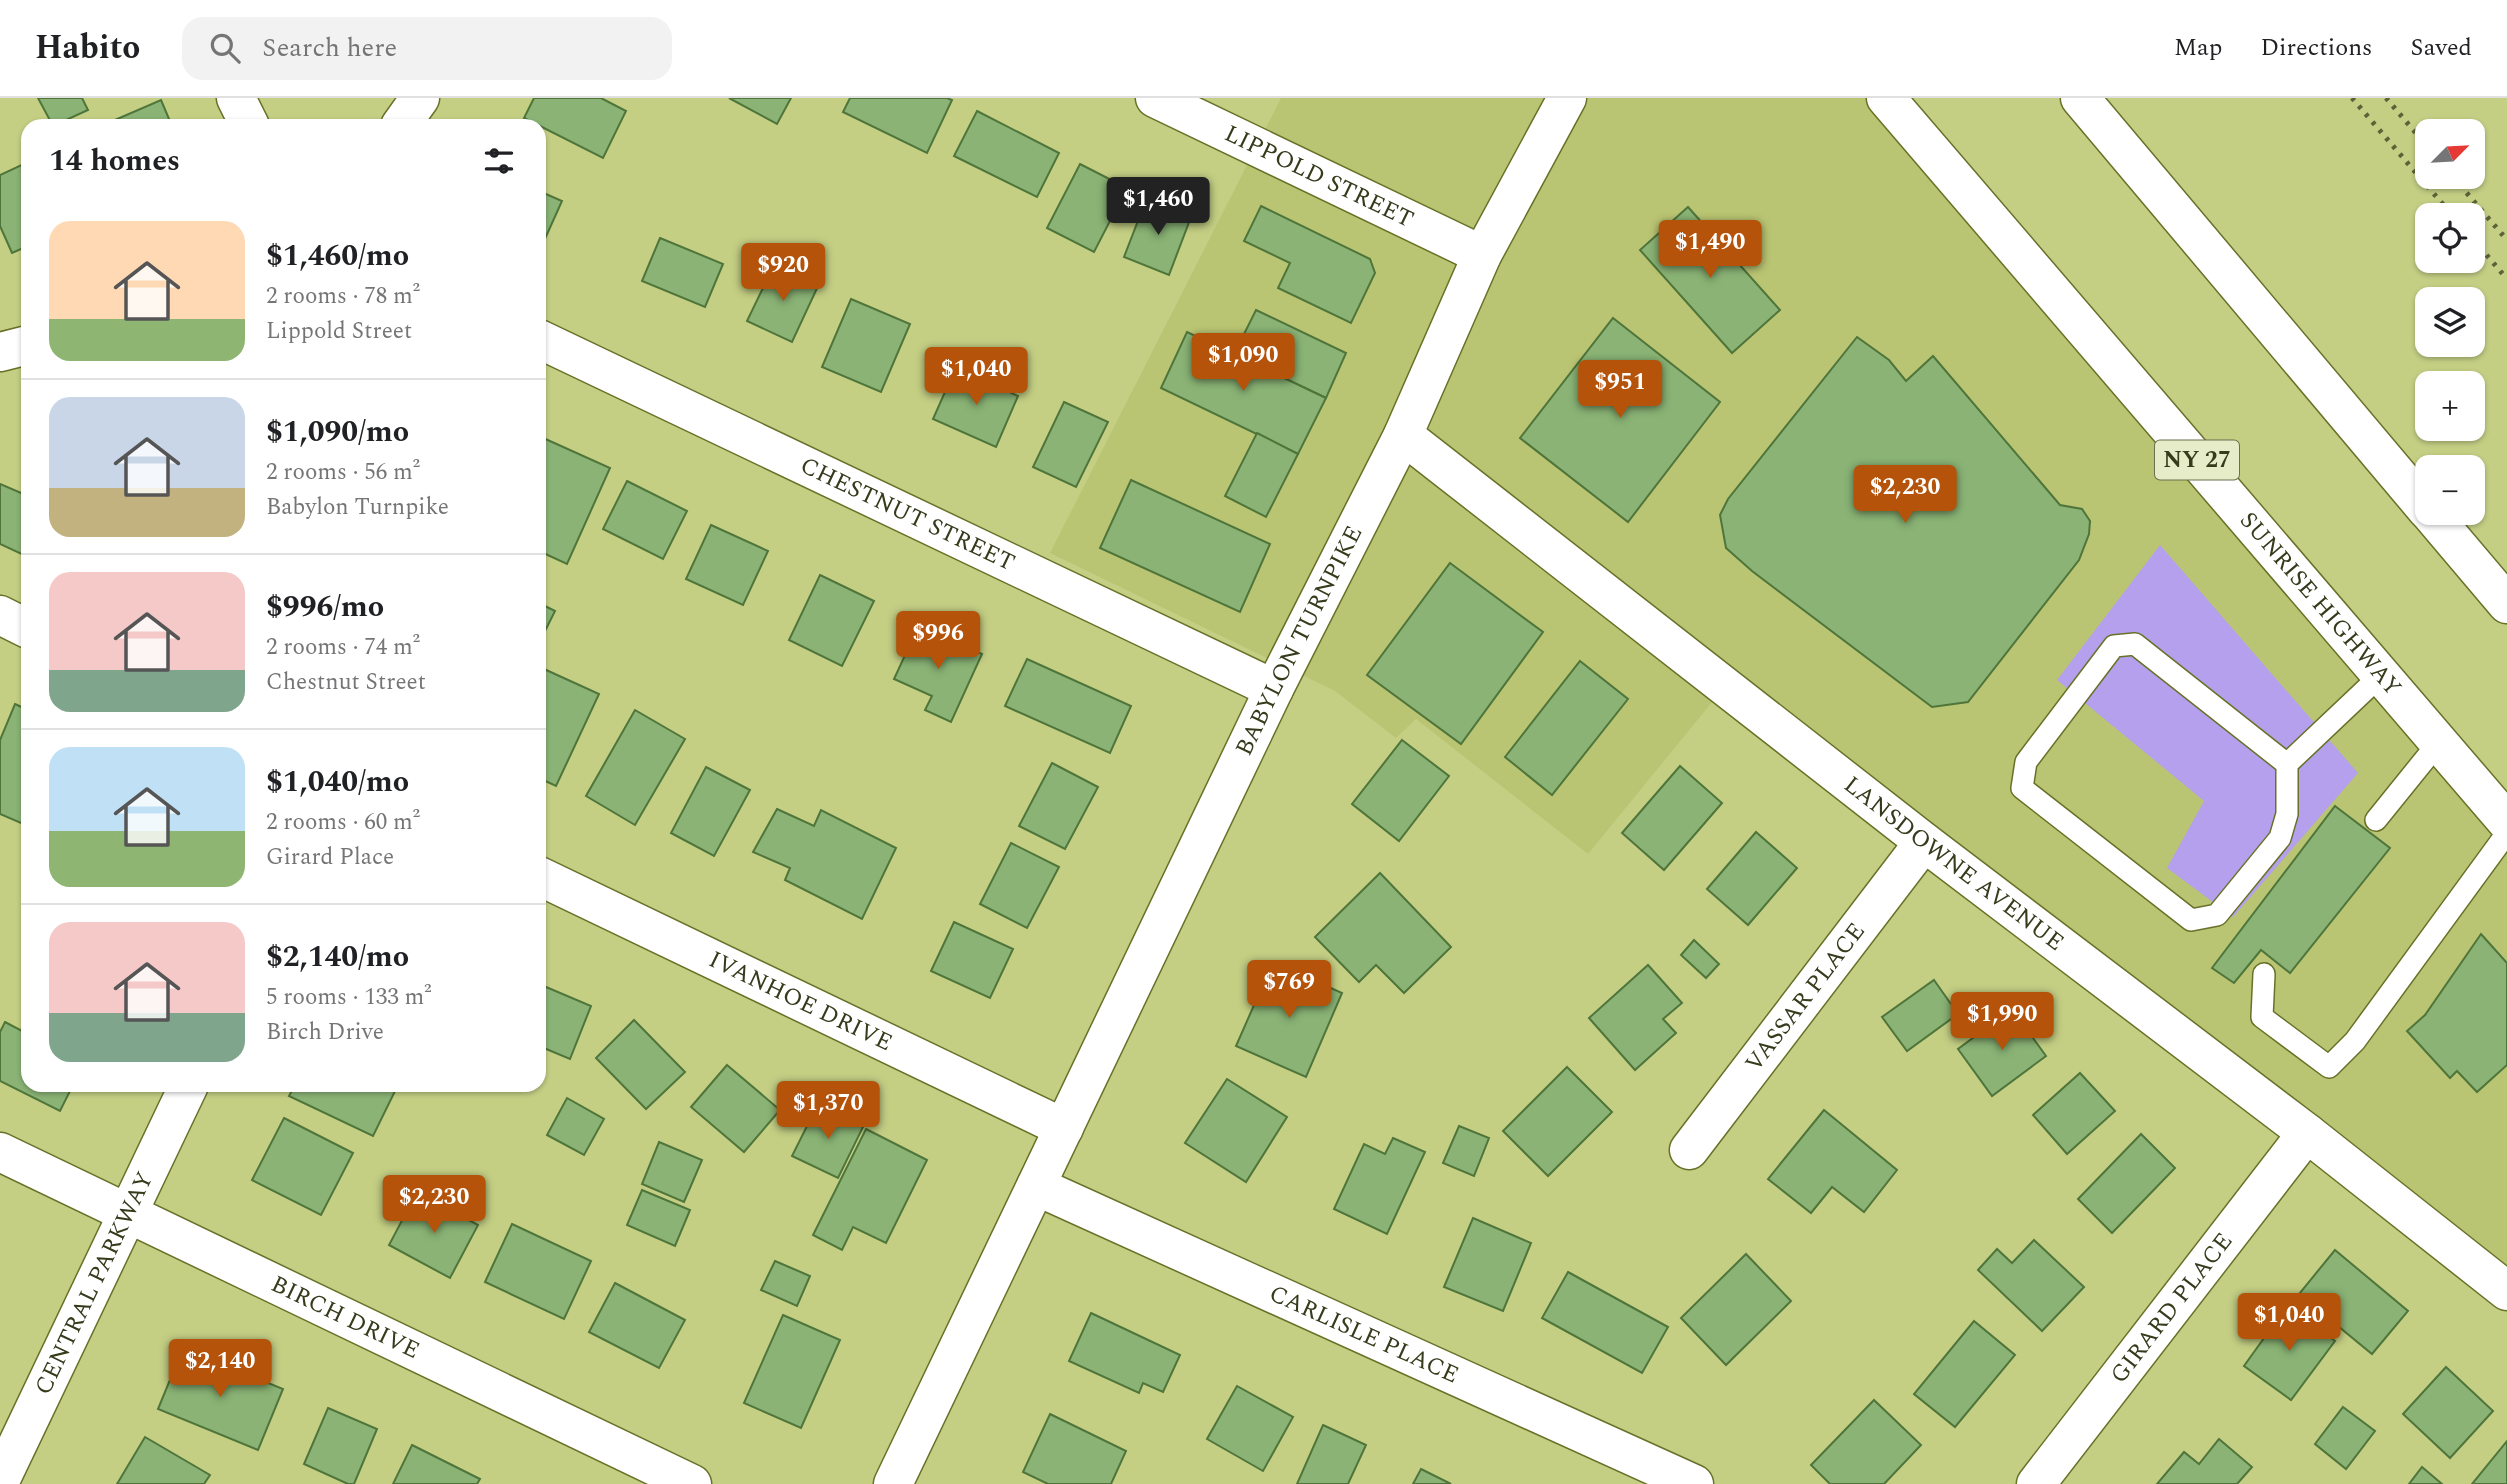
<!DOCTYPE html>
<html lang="en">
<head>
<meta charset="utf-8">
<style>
	:root { --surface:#fff; --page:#f2f2f2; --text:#202124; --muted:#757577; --line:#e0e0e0; --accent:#b45309 }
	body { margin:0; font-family:Spectral,serif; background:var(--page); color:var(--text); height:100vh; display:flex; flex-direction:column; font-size:26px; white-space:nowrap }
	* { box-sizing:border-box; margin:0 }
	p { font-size:23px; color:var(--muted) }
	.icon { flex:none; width:38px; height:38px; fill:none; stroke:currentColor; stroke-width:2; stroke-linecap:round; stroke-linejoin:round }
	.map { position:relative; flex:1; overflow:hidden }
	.drawer { position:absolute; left:21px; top:21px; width:525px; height:973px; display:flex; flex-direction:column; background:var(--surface); border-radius:21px; box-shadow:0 2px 5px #0004 }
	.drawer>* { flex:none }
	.needle { width:46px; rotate:66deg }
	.tools { position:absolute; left:2415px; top:21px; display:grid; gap:14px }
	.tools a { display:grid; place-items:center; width:70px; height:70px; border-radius:14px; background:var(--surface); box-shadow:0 2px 5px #0004; font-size:35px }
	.price { position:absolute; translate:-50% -60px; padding:0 16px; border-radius:7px; background:var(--accent); color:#fff; font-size:23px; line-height:46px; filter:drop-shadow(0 2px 4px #0008) }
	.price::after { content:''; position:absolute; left:50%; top:42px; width:21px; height:16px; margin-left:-10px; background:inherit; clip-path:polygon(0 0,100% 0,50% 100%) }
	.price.current { background:#222; color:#fff }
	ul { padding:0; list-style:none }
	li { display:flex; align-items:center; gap:21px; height:175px; padding:0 28px }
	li+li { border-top:2px solid var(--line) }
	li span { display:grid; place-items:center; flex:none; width:196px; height:140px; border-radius:21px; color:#555 }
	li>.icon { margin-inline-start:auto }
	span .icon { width:84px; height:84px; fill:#fffc; stroke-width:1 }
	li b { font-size:30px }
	h2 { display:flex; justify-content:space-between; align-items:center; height:84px; padding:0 28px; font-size:30px }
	header { display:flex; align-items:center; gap:42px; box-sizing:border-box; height:98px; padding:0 35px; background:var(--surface); border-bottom:2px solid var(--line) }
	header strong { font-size:33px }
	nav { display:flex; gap:38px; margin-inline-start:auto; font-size:24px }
	.search { width:490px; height:63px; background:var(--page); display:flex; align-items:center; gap:18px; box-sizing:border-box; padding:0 24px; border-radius:21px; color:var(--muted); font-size:26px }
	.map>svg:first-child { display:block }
	.built { fill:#bac573 }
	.green { fill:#b4a0ec }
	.building { fill:#8ab375; stroke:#4f753a; stroke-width:2 }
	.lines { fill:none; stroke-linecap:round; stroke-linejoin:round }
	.lane-casing { stroke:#687127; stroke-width:24 }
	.street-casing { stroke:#687127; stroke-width:41 }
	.primary-casing { stroke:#687127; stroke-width:41 }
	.highway-casing { stroke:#687127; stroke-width:41 }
	.lane { stroke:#fff; stroke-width:21 }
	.street { stroke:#fff; stroke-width:38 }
	.primary { stroke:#fff; stroke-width:38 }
	.highway { stroke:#fff; stroke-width:38 }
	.rail { stroke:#5c6338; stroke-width:5; stroke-dasharray:3.5 7; stroke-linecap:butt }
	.labels { text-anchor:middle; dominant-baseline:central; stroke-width:7; stroke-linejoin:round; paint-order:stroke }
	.shield { fill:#e5ecc7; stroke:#6a704f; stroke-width:2 }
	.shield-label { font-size:23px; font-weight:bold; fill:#363b1c }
	.street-label { font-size:24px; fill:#363b1c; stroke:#e5ecc7 }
</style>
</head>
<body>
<header>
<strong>Habito</strong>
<div class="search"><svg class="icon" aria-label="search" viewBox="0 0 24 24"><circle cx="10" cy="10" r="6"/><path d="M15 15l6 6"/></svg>Search here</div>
<nav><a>Map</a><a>Directions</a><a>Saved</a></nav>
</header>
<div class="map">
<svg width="2507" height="1386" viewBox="0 0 2507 1386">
	<rect width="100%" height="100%" fill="#c4cf84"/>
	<polygon class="built" points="1281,0 1875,0 2507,740 2507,1202 1722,592 1588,756 1416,621 1396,640 1335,593 1050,455"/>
	<polygon class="green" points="2160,447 2358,675 2233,819 2167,770 2204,703 2057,582"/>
	<g class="building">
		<polygon points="38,0 82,0 88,12 53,28"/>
		<polygon points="534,0 601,0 626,13 603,60 524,20"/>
		<polygon points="729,0 791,0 777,26"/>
		<polygon points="850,0 947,0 952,2 927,55 843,14"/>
		<polygon points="161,2 172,28 101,28"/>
		<polygon points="977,13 1059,55 1037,99 954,58"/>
		<polygon points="28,64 28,148 12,155 0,128 0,77"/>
		<polygon points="1080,66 1127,90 1094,154 1047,130"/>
		<polygon points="539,93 562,103 539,154"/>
		<polygon points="1146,102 1191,119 1169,177 1124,159"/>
		<polygon points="1261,108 1370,161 1375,175 1351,225 1278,190 1290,165 1244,143"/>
		<polygon points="1688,109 1780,212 1732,255 1640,152"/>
		<polygon points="660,140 723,166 705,209 642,183"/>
		<polygon points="775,165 819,186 792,244 747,223"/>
		<polygon points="851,201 910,226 881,294 822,269"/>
		<polygon points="1256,212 1346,255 1326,300 1234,256"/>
		<polygon points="1613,220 1720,304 1628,424 1520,340"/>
		<polygon points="1187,234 1326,300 1298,356 1161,290"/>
		<polygon points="1857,239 1889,262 1906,283 1933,258 2060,407 2082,411 2090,423 2089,436 2079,462 1968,604 1932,609 1752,473 1726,450 1720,417 1728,401"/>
		<polygon points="956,269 1018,298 996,349 933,321"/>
		<polygon points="1064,304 1108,324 1076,389 1033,369"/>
		<polygon points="1257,335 1298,356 1266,419 1225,398"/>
		<polygon points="541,339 610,370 567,466 539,453 539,344"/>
		<polygon points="1131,382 1270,446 1240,514 1100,450"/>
		<polygon points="627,383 687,413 663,461 603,431"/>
		<polygon points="0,386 28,398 28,459 0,446"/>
		<polygon points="711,427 768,453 743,507 686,481"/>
		<polygon points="1450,465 1543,534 1461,646 1367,577"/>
		<polygon points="820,477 874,503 842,568 789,542"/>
		<polygon points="539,505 555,513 539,545"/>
		<polygon points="919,527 982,556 951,624 925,612 932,598 894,581"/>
		<polygon points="1027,561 1131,608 1110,655 1005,608"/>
		<polygon points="1580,563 1628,601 1552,697 1505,659"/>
		<polygon points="544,571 599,596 556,688 539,680 539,582"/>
		<polygon points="15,606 28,612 28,728 0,716 0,642"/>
		<polygon points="635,612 685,641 635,727 586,698"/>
		<polygon points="1402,642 1449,678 1399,743 1352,706"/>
		<polygon points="1052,665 1098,689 1065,751 1019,728"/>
		<polygon points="1680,668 1722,705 1664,772 1622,735"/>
		<polygon points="706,669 750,692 714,758 671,735"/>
		<polygon points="2335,708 2390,750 2290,875 2261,852 2234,885 2212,870"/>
		<polygon points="777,711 814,728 821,712 896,750 862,821 785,782 790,770 753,754"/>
		<polygon points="1756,734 1797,770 1748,827 1707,791"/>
		<polygon points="1011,745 1059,769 1027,830 980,806"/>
		<polygon points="1380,775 1451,849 1404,895 1376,867 1359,884 1315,839"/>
		<polygon points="954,824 1013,851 990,900 931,873"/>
		<polygon points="2481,836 2507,865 2507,967 2477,994 2457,973 2450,980 2407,933 2425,917"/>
		<polygon points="1694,842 1719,866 1706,880 1681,857"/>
		<polygon points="1273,864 1342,895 1306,979 1236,948"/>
		<polygon points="1648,867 1682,905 1663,921 1676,935 1635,972 1589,920"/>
		<polygon points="1934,882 1958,916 1907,953 1882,919"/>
		<polygon points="539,886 591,908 570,961 539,948"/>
		<polygon points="2012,911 2046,958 1992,998 1958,951"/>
		<polygon points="634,922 685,974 646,1011 596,960"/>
		<polygon points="5,924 28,936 28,987 73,987 60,1013 0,983 0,934"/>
		<polygon points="727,967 780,1012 744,1054 691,1009"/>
		<polygon points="1567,969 1612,1014 1548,1078 1503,1033"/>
		<polygon points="2080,975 2115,1013 2067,1056 2033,1017"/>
		<polygon points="1227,981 1287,1019 1246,1084 1185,1045"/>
		<polygon points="295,987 398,987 373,1038 289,998"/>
		<polygon points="567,1000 604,1021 584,1057 547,1037"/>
		<polygon points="818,1006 863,1029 838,1080 792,1058"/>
		<polygon points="1824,1012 1897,1072 1864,1114 1832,1089 1811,1115 1768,1081"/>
		<polygon points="284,1020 353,1055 321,1117 252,1082"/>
		<polygon points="1459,1028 1489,1040 1474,1078 1443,1065"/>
		<polygon points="866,1031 927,1062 886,1145 853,1129 842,1152 813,1137"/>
		<polygon points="2141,1036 2175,1070 2112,1135 2078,1101"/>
		<polygon points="1393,1040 1425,1054 1387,1136 1334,1111 1364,1046 1385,1056"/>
		<polygon points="659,1044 702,1062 684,1104 642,1086"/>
		<polygon points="642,1092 690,1112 675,1148 627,1127"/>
		<polygon points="417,1094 478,1127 450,1180 389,1147"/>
		<polygon points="1473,1120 1531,1145 1503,1213 1444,1189"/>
		<polygon points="512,1126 591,1163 564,1221 485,1184"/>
		<polygon points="2034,1142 2084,1189 2042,1233 1978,1172 1997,1151 2012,1165"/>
		<polygon points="2335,1152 2408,1213 2372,1256 2299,1196"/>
		<polygon points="1746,1156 1791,1203 1726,1267 1681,1220"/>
		<polygon points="775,1163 810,1178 797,1208 761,1192"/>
		<polygon points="1568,1174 1668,1229 1642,1275 1542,1220"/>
		<polygon points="615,1185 685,1222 659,1270 589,1234"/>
		<polygon points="2287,1208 2335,1243 2291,1302 2244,1268"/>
		<polygon points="1091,1215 1180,1257 1163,1294 1143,1285 1139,1295 1069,1263"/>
		<polygon points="783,1217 840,1242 801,1330 744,1305"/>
		<polygon points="1974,1223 2015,1257 1955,1329 1914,1296"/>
		<polygon points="183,1250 283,1291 258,1352 158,1311"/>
		<polygon points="2446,1269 2493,1313 2450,1360 2403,1316"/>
		<polygon points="1237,1288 1293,1319 1263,1373 1207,1341"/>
		<polygon points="1874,1302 1921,1347 1884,1386 1830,1386 1811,1367"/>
		<polygon points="2343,1309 2375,1333 2346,1371 2315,1346"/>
		<polygon points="328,1310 377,1331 354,1386 348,1386 304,1366"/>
		<polygon points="1050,1316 1126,1353 1111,1386 1048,1386 1023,1374"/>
		<polygon points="1323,1327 1366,1347 1348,1386 1297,1386"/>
		<polygon points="145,1339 210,1377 204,1386 117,1386"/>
		<polygon points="2219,1341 2252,1369 2237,1386 2157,1386 2184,1354 2199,1366"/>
		<polygon points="2507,1343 2507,1386 2472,1386"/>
		<polygon points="412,1347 480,1381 477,1386 393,1386"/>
		<polygon points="2422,1369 2442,1386 2409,1386"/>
		<polygon points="1421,1371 1451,1386 1413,1386"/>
	</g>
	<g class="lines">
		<g class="lane-casing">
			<g id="lane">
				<polyline points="2287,666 2135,546 2114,548 2026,664 2022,690 2191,822 2217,817 2280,740 2287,716 2287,666 2381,577"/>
				<polyline points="2376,722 2439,644"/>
				<polyline points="2264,876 2262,919 2329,969 2355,943 2507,735"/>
			</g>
		</g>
		<g class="street-casing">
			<g id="street">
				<polyline points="236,0 250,28"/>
				<path id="s1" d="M1155,0L1482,157"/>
				<polyline points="400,28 420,0"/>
				<path id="s2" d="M539,241L1274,591"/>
				<polyline points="0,254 28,247"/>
				<path id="s3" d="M1403,337L1924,744L2307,1035L2507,1193"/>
				<polyline points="0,517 28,531"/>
				<path id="s4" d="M539,778L1064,1030"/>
				<path id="s5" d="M1689,1052L1924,744"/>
				<path id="s6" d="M0,1054L692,1386"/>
				<path id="s7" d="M1036,1088L1694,1386"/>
				<path id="s8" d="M0,1383L189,987"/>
				<path id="s9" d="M2036,1386L2307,1035"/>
			</g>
		</g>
		<g class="primary-casing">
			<g id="primary">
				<path id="s10" d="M893,1386L1274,591L1403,337L1482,157L1567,0"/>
			</g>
		</g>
		<g class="highway-casing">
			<g id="highway">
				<path id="s11" d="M1886,0L2507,724"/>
				<polyline points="2080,0 2427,412"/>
				<polyline points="2430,415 2507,506"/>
			</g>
		</g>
		<use href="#lane" class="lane"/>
		<use href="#street" class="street"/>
		<use href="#primary" class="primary"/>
		<use href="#highway" class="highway"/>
		<g class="rail">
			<polyline points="2352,0 2452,117"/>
			<polyline points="2386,0 2427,48"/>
			<polyline points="2453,79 2507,142"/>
			<polyline points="2473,141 2507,181"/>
		</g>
	</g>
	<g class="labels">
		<rect class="shield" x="2155" y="342.5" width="84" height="39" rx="5"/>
		<g class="shield-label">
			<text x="2197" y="362">NY 27</text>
		</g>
		<g class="street-label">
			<text stroke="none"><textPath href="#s1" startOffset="182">LIPPOLD STREET</textPath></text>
			<text stroke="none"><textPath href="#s2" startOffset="408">CHESTNUT STREET</textPath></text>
			<text stroke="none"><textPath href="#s11" startOffset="667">SUNRISE HIGHWAY</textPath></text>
			<text stroke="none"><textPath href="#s10" startOffset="936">BABYLON TURNPIKE</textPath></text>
			<text stroke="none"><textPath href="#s3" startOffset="698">LANSDOWNE AVENUE</textPath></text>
			<text stroke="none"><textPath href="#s5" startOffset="192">VASSAR PLACE</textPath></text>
			<text stroke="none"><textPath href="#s4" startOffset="290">IVANHOE DRIVE</textPath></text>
			<text stroke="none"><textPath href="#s8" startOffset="219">CENTRAL PARKWAY</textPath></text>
			<text stroke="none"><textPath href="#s9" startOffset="222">GIRARD PLACE</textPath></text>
			<text stroke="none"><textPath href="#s6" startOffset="383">BIRCH DRIVE</textPath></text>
			<text stroke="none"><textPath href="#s7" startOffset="360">CARLISLE PLACE</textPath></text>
		</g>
	</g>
</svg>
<div class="tools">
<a><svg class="needle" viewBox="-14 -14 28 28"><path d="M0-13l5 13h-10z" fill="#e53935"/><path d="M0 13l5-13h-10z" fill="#757577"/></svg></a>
<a><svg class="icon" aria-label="locate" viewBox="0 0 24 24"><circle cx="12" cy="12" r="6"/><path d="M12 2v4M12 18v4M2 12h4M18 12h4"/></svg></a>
<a><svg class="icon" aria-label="layers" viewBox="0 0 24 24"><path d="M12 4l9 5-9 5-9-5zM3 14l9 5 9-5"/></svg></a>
<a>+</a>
<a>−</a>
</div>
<b class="price current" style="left:1158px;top:139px">$1,460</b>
<b class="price" style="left:1710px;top:182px">$1,490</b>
<b class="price" style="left:783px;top:205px">$920</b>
<b class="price" style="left:1243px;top:295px">$1,090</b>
<b class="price" style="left:976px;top:309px">$1,040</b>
<b class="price" style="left:1620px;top:322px">$951</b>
<b class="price" style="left:1905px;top:427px">$2,230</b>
<b class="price" style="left:938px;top:573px">$996</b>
<b class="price" style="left:1289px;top:922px">$769</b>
<b class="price" style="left:2002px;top:954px">$1,990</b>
<b class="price" style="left:828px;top:1043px">$1,370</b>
<b class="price" style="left:434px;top:1137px">$2,230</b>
<b class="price" style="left:2289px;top:1255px">$1,040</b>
<b class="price" style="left:220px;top:1301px">$2,140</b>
<section class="drawer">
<h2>14 homes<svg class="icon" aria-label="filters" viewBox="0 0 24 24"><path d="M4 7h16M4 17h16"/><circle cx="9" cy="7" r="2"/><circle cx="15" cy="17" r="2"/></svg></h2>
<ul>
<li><span style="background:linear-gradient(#ffd9b3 70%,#8fb573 0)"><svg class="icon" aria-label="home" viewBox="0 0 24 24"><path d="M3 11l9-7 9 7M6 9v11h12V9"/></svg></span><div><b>$1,460/mo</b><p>2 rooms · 78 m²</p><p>Lippold Street</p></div></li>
<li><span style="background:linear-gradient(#c9d6e8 65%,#c2b280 0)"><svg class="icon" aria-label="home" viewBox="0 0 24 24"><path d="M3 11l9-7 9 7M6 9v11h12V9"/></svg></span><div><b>$1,090/mo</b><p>2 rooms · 56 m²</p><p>Babylon Turnpike</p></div></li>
<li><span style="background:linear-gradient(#f6c9c9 70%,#7fa58c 0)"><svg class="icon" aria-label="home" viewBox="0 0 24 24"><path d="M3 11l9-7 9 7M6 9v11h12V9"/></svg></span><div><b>$996/mo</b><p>2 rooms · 74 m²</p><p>Chestnut Street</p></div></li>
<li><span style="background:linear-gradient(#bfe0f5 60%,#8fb573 0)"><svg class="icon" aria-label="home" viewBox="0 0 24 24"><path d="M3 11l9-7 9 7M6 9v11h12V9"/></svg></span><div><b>$1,040/mo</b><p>2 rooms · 60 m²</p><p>Girard Place</p></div></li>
<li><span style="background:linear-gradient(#f6c9c9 65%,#7fa58c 0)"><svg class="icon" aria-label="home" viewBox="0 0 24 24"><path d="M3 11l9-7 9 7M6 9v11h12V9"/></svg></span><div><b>$2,140/mo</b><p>5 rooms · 133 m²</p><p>Birch Drive</p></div></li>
</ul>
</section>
</div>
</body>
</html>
